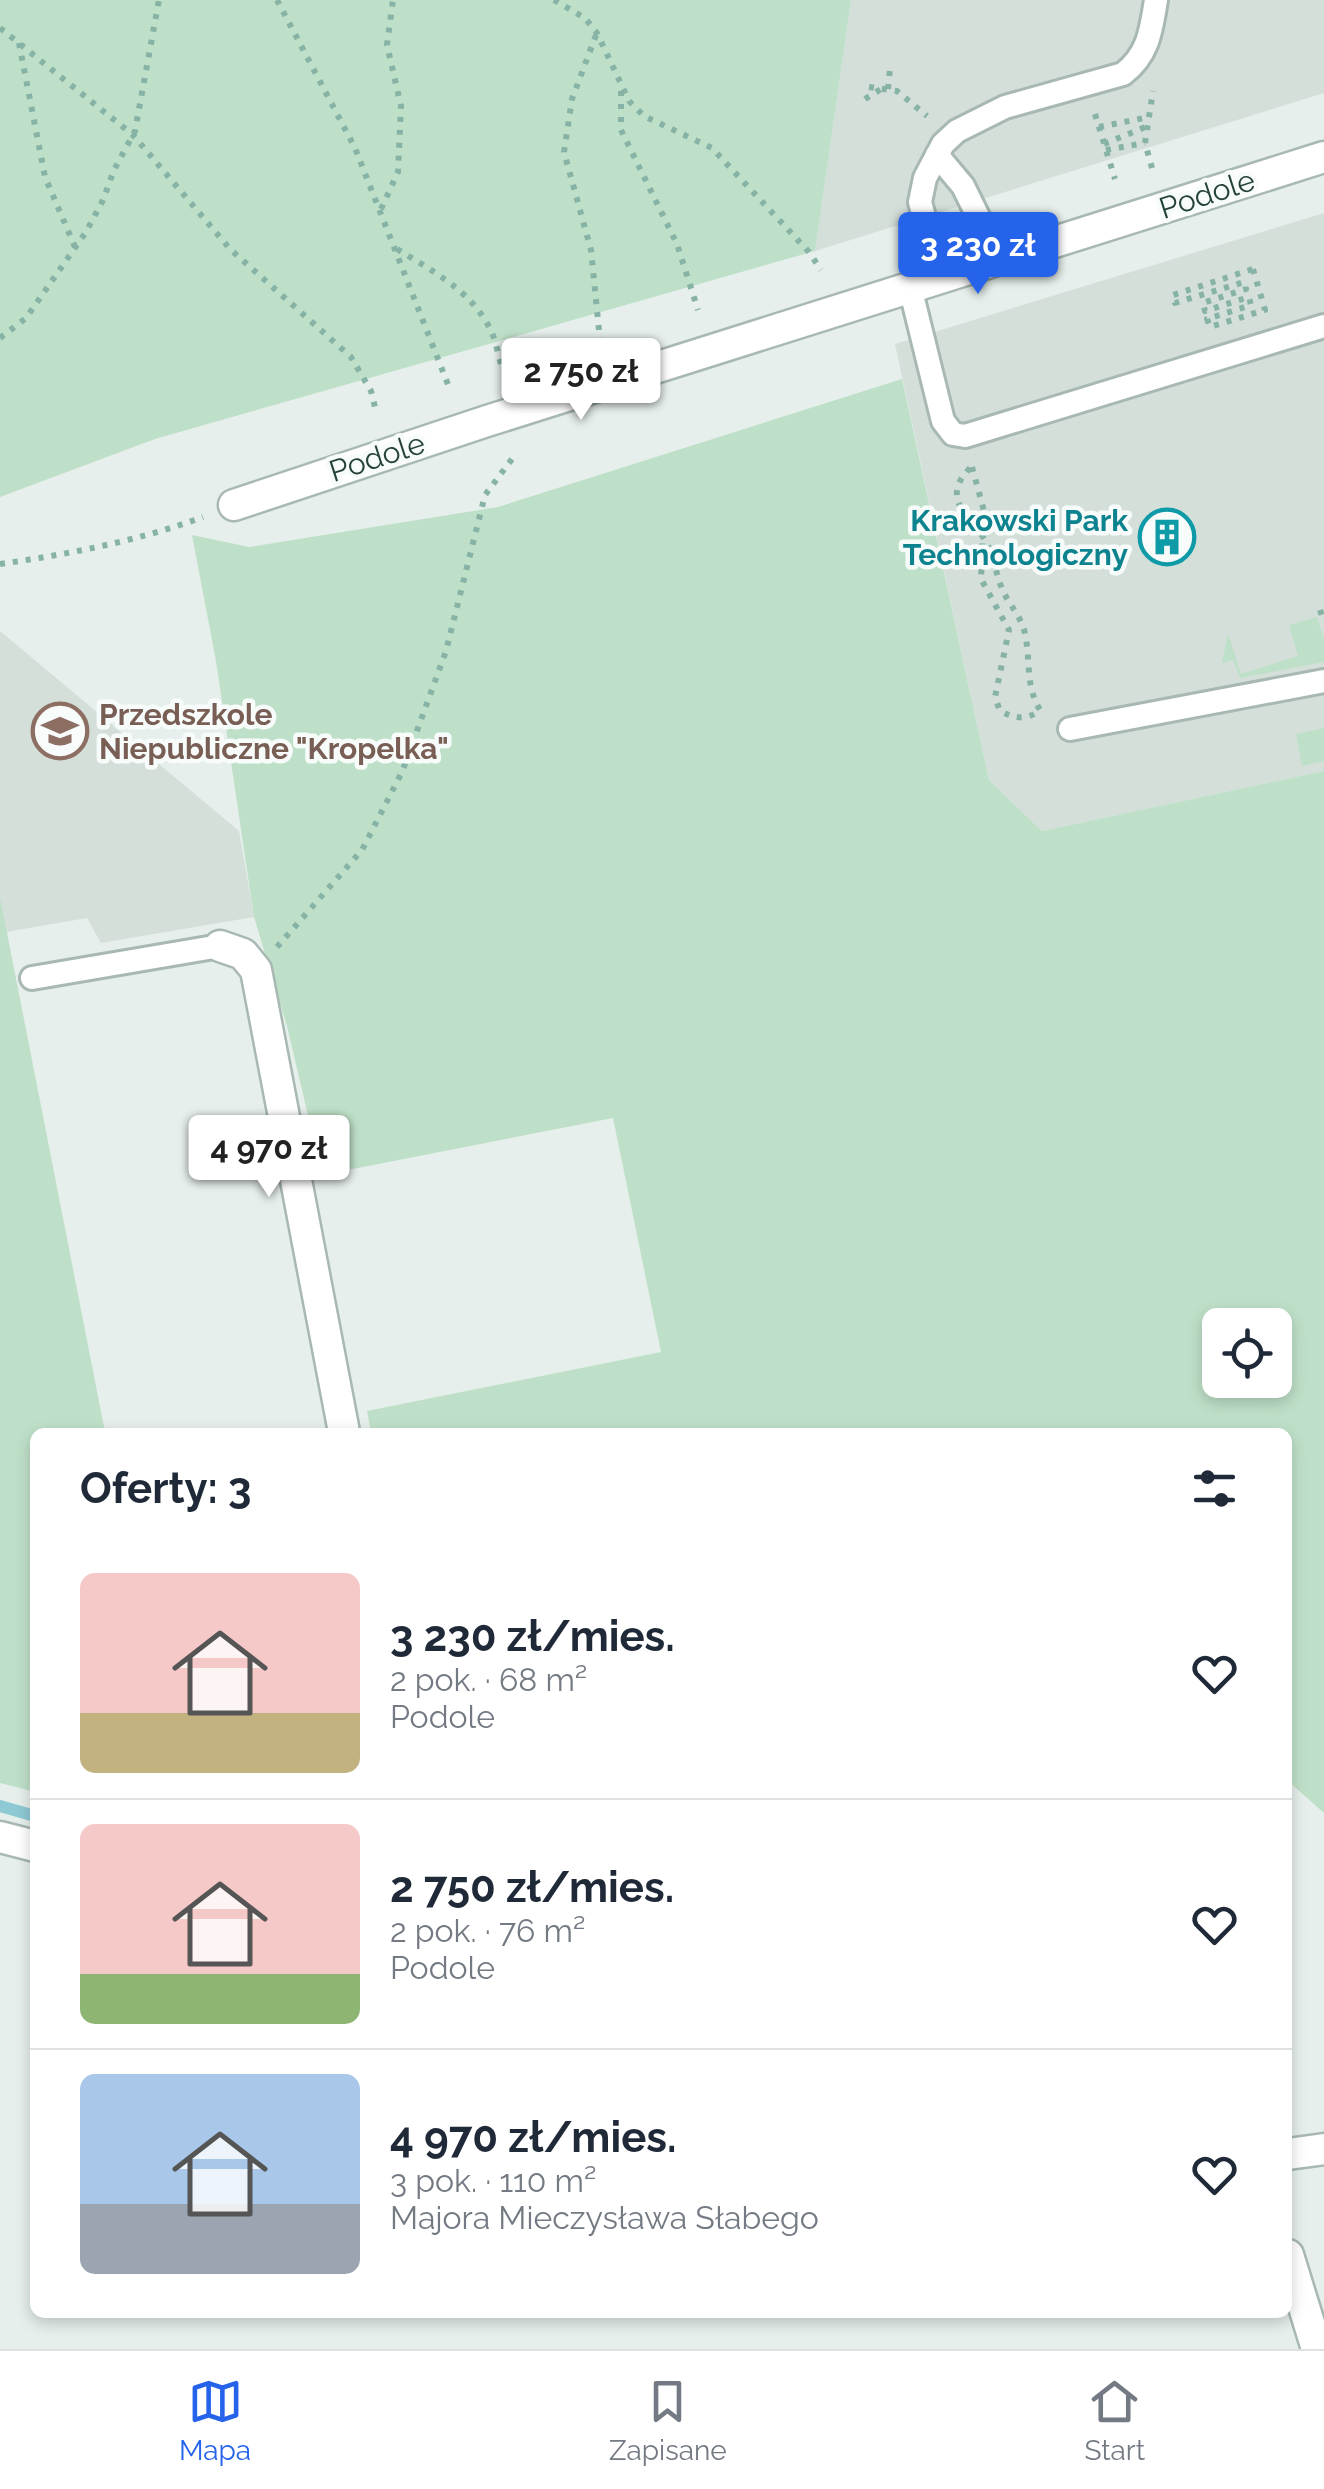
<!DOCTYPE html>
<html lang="pl">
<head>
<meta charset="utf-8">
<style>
	:root { --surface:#fff; --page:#f6f6f7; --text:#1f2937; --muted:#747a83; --line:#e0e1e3; --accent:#2563eb }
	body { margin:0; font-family:Raleway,sans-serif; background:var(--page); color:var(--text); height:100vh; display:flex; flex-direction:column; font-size:38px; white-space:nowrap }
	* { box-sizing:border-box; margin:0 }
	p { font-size:32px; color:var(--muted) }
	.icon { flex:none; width:55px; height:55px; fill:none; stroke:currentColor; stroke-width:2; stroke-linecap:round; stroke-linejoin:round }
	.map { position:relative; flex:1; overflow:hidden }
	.details { position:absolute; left:30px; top:1428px; width:1262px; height:890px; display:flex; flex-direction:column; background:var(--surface); border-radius:15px; box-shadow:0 5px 15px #0003 }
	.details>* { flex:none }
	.controls { position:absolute; left:1202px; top:1308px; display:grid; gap:20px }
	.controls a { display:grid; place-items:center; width:90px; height:90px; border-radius:15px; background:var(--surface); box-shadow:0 5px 15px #0003; font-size:50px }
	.price { position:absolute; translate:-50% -85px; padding:0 22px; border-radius:10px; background:#fff; color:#222; font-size:32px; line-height:65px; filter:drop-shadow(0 2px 5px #0008) }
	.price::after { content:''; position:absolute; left:50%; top:60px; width:30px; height:22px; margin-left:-15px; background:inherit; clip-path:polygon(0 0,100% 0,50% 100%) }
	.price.on { background:var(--accent); color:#fff }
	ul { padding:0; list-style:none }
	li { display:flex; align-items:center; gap:30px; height:250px; padding:0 50px }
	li+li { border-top:2px solid var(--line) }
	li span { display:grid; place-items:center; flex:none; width:280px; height:200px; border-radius:15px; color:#555 }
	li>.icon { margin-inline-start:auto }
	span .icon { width:120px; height:120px; fill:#fffc; stroke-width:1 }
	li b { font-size:42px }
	h2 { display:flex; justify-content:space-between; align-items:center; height:120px; padding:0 50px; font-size:42px }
	.tabs { display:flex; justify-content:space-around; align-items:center; height:140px; border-top:2px solid var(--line); background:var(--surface); font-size:28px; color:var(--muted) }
	.tabs a { display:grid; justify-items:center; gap:5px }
	.tabs .on { color:var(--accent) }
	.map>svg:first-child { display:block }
	.built { fill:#d4dfda }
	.green { fill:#bfe0c8; fill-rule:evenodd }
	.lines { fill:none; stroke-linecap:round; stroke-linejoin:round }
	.stream { stroke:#8ec9d4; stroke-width:12 }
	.lane-casing { stroke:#a8b8b2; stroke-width:28 }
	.street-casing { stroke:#a8b8b2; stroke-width:35 }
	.path { stroke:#86b3a5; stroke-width:6; stroke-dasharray:5 8; stroke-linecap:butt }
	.lane { stroke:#fff; stroke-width:22 }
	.street { stroke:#fff; stroke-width:30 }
	.labels { text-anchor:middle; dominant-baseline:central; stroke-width:9; stroke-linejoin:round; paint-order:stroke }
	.street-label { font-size:30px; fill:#24423a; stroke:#f7fbf9 }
	.culture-label { font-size:30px; font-weight:bold; fill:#0d838f; stroke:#f7fbf9; text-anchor:end }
	.education-label { font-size:30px; font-weight:bold; fill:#785e54; stroke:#f7fbf9; text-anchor:start }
</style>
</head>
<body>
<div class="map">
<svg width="1324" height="2349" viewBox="0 0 1324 2349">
	<rect width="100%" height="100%" fill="#e6efeb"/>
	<g class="built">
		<polygon points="851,0 1324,0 1324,93 815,251"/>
		<polygon points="1324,213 1324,771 1042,831 989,780 895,344"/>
		<polygon points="0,631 239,831 254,917 101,943 87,918 6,932 0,897"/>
	</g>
	<g class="green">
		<polygon points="0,0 851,0 815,251 155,439 0,497"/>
		<path d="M902,379L989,780L1042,831L1324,771V1813L1288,1781V1432H371L367,1411L661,1352L613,1118L322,1175L287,1026L254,917L216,661L192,535L249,547L498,507ZM1220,1325H1275V1380H1220Z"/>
		<polygon points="1317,617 1324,639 1324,662 1240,678 1233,660 1222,663 1228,633 1241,674 1298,656 1289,625"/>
		<polygon points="1324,728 1324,761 1302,766 1296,734"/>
		<polygon points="0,897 105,1432 35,1432 35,1792 0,1783"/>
	</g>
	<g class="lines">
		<polyline class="stream" points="0,1806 35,1816"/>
		<g class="lane-casing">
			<g id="lane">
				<polyline points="937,155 963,186 999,259"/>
				<path d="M940,277L920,202L925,178L943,144L957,131L1005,107L1123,74C1149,54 1151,30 1156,0"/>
				<polyline points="910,287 943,421 953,434 965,436 1324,326"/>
				<polyline points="1070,729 1324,681"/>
				<polyline points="32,978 220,946"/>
			</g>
		</g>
		<g class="street-casing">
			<g id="street">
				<polyline points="234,505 487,421 1324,157"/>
				<polyline points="220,946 243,954 256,970 344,1432"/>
				<polyline points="0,1837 35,1846"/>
				<polyline points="1288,2154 1324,2149"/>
				<polyline points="1288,2255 1317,2349"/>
			</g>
		</g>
		<g class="path">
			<polyline points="277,0 355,148 449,387"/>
			<polyline points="554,0 585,18 597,33 629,101 644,116 712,148 809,252 821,270"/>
			<polyline points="0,28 133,135 230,249 351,357 371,391 376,411"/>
			<polyline points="596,35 572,99 564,152 591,250 600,340"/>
			<polyline points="19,43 45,177 75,247"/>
			<polyline points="869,87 897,91 927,116"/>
			<polyline points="888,89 890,68"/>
			<polyline points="621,91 621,130 677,244 698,310"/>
			<polyline points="865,99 881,89"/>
			<polyline points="1095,114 1115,179"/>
			<polyline points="1099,127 1149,117"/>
			<polyline points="1104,144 1148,126"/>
			<polyline points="1106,150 1145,143"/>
			<polyline points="1152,168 1145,143 1153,91"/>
			<polyline points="381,209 398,172 401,106 387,45 393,0"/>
			<path d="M397,249C431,270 468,289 488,325C496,338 498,356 503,371"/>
			<polygon points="1253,269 1265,310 1210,327 1207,319 1251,305 1249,297 1205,311 1203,303 1246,289 1244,282 1175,303 1173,295"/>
			<polyline points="0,338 26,318 86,232 103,200 114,170 135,131 159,0"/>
			<path d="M972,467L984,511L981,579L1009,630L995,697L1000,711C1016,719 1025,720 1040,711"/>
			<path d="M970,468C936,503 977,518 989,548C995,562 997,579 1004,593C1011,607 1022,618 1025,634C1031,662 1025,685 1040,710"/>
			<path d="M0,564C69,554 138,541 203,517"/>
			<polyline points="1320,610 1324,622"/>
			<polyline points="277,947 362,850 402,772 446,651 485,495 515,455"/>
		</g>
		<use href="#lane" class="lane"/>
		<use href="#street" class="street"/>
	</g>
	<defs>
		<g id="building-ring" transform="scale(2.875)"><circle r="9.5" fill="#f7fbf9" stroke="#0f9aa8" stroke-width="1.5"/><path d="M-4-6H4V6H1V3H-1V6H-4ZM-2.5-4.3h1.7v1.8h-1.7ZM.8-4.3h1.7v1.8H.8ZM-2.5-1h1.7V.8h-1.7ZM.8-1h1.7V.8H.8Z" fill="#0f9aa8"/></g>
		<g id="school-ring" transform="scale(2.875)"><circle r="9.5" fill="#f7fbf9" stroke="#8d6e63" stroke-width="1.5"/><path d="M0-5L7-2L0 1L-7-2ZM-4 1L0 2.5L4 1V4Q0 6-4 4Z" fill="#8d6e63"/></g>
	</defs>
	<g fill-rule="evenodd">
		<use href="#building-ring" x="1167" y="537"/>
		<use href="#school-ring" x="60" y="731"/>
	</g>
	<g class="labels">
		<g class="street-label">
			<text transform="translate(1207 194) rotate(-18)">Podole</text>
			<text transform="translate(377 457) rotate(-18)">Podole</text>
		</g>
		<g class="culture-label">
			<text x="1128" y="520">Krakowski Park<tspan x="1128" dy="34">Technologiczny</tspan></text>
		</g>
		<g class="education-label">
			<text x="99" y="714">Przedszkole<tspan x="99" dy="34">Niepubliczne "Kropelka"</tspan></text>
		</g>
	</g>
</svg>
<div class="controls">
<a><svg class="icon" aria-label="locate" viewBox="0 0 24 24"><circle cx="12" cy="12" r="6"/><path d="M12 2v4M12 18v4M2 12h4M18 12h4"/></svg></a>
</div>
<b class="price on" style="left:978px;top:297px">3 230 zł</b>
<b class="price" style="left:581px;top:423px">2 750 zł</b>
<b class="price" style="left:269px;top:1200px">4 970 zł</b>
<section class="details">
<h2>Oferty: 3<svg class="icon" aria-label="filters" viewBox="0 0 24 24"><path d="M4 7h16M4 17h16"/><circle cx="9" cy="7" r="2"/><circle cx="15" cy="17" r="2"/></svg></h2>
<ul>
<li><span style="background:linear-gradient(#f6c9c9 70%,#c2b280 0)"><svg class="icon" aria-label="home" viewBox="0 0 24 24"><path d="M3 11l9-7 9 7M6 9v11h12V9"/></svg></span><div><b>3 230 zł/mies.</b><p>2 pok. · 68 m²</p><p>Podole</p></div><svg class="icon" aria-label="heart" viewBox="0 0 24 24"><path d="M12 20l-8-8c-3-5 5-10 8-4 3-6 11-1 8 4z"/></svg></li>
<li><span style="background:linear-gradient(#f6c9c9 75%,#8fb573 0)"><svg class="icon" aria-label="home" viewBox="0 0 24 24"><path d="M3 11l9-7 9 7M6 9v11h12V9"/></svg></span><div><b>2 750 zł/mies.</b><p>2 pok. · 76 m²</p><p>Podole</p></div><svg class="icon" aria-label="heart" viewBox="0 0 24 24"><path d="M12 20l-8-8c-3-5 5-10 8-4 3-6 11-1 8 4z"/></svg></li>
<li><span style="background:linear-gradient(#a9c7e8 65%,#9aa5b1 0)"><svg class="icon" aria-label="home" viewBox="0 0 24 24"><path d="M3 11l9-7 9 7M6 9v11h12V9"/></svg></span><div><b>4 970 zł/mies.</b><p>3 pok. · 110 m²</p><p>Majora Mieczysława Słabego</p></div><svg class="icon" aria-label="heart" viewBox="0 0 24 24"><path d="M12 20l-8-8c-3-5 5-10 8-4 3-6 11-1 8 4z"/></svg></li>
</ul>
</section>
</div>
<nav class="tabs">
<a class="on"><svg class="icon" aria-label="map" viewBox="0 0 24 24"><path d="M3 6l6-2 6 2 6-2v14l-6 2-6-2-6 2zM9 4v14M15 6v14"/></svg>Mapa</a>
<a><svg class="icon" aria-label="saved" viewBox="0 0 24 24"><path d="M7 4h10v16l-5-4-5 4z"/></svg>Zapisane</a>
<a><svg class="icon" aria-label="home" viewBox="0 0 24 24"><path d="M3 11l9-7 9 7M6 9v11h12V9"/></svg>Start</a>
</nav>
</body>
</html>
